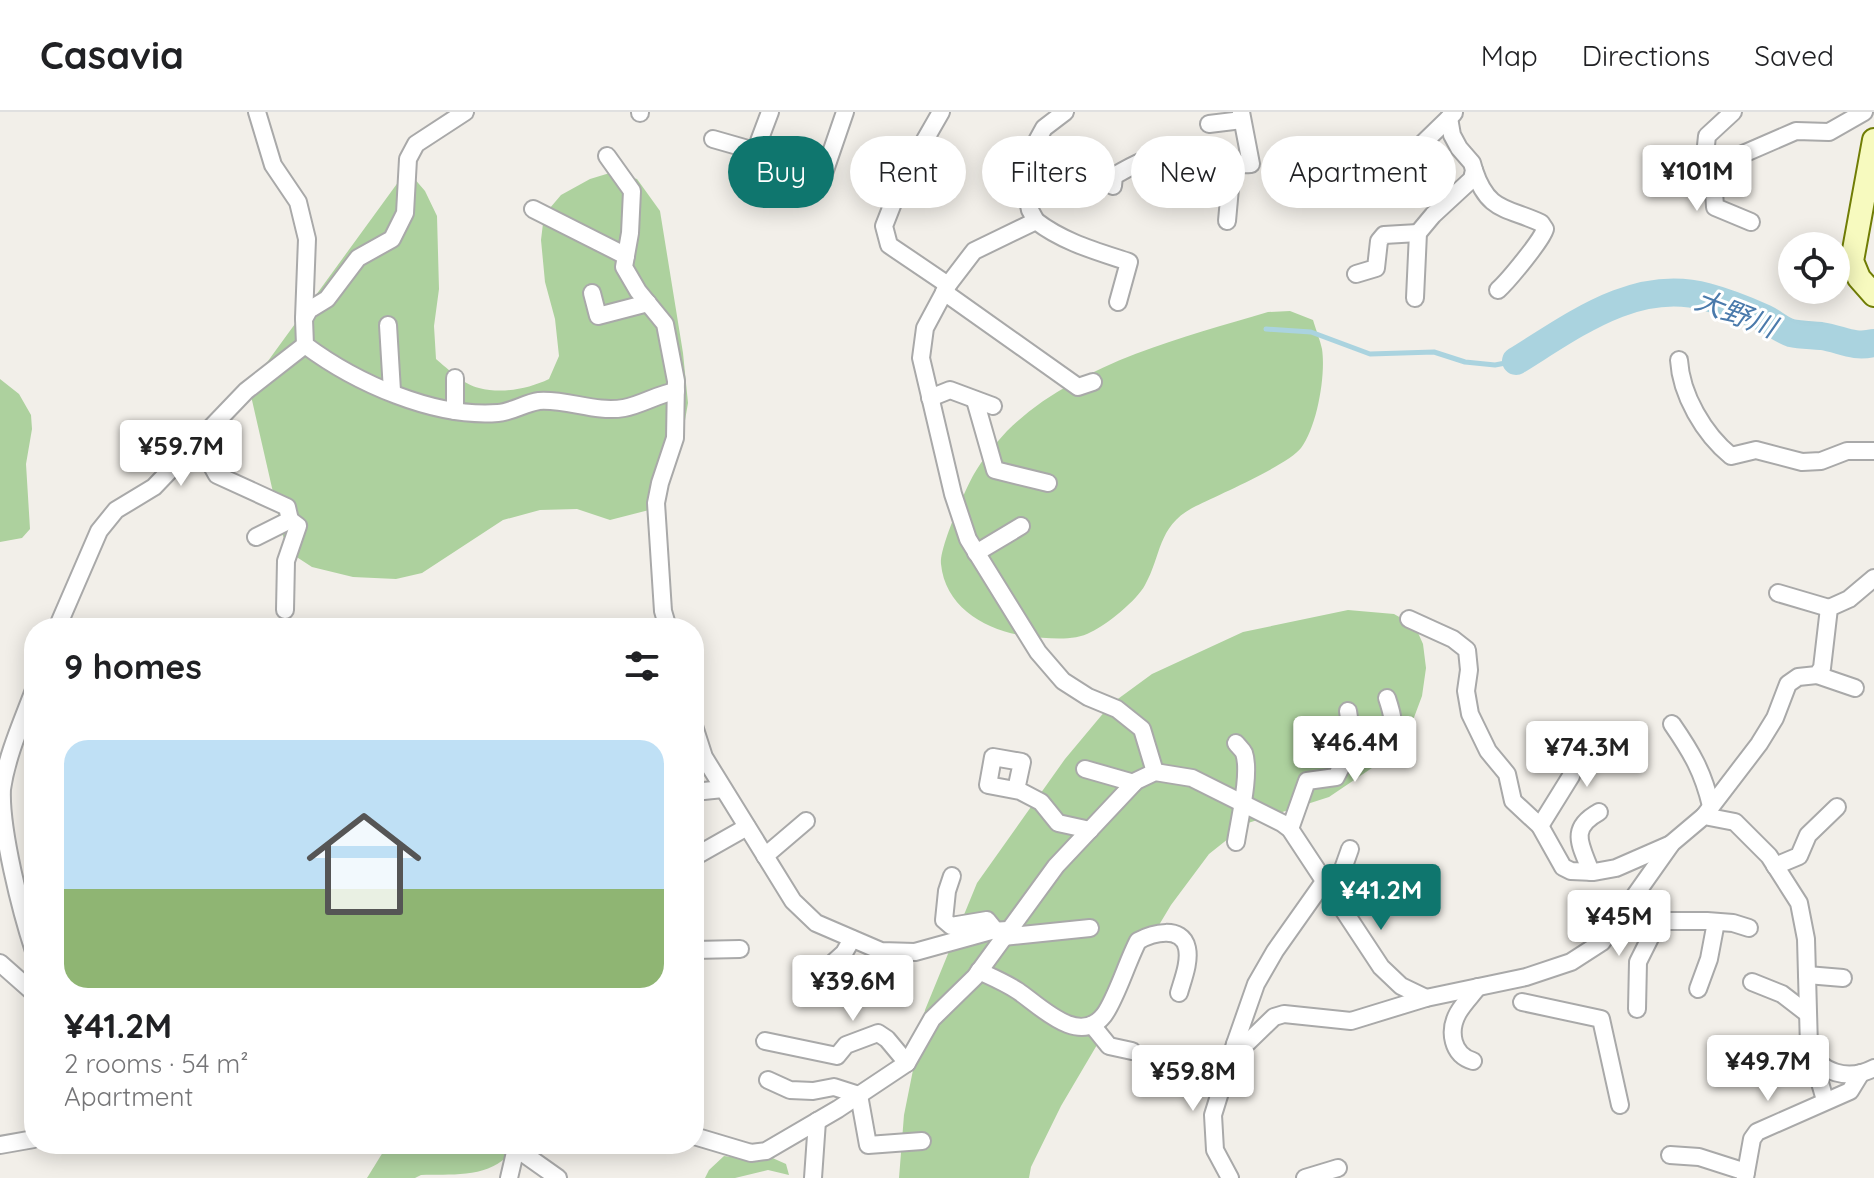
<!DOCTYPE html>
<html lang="en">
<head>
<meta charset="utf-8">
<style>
	:root { --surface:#fff; --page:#f6f6f6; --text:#202124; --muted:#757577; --line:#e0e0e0; --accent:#0f766e }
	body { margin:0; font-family:Quicksand,"Noto Sans JP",sans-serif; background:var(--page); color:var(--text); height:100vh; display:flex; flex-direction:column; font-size:30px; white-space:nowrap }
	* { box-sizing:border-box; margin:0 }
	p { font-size:26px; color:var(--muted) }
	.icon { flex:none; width:44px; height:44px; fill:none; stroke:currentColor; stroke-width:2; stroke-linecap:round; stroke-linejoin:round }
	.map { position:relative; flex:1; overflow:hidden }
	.side { position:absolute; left:24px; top:506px; width:680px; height:536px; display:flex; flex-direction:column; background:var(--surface); border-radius:32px; box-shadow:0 4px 20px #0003 }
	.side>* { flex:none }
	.hud { position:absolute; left:728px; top:24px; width:760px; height:72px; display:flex; gap:16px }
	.controls { position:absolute; left:1778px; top:120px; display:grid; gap:16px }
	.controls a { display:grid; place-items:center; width:72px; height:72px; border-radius:50%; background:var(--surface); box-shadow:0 4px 20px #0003; font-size:40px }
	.price { position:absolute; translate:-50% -68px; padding:0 18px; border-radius:8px; background:#fff; color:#222; font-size:26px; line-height:52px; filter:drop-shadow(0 2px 4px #0008) }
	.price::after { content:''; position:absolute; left:50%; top:48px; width:24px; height:18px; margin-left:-12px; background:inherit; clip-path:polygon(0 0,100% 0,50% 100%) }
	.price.active { background:var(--accent); color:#fff }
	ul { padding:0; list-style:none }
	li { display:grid; align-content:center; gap:16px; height:424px; padding:0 40px }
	li span { display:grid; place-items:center; height:248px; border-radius:24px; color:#555 }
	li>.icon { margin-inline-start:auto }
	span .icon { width:144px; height:144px; fill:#fffc; stroke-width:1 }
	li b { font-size:34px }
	h2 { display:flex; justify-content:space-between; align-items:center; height:96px; padding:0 40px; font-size:34px }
	.chip { padding:0 28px; border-radius:36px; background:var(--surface); box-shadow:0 4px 20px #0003; font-size:28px; line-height:72px }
	.chip.active { background:var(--accent); color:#fff }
	header { display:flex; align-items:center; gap:48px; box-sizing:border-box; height:112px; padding:0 40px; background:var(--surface); border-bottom:2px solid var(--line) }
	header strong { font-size:38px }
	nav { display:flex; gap:44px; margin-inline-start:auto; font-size:28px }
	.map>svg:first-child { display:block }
	.forest { fill:#add19e }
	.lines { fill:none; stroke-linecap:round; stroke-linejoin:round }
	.stream { stroke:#aad3df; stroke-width:5 }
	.river { stroke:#aad3df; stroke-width:28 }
	.minor-casing { stroke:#a9a9a9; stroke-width:20 }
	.secondary-casing { stroke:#707d05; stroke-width:26 }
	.minor { stroke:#fff; stroke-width:16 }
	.secondary { stroke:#f7fabf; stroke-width:22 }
	.labels { text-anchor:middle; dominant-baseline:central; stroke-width:6; stroke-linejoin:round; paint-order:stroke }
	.water-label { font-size:28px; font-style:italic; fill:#4a7aab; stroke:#fff }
</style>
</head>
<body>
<header>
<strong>Casavia</strong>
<nav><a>Map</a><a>Directions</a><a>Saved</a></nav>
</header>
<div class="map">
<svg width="1874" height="1066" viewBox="0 0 1874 1066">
	<rect width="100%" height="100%" fill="#f2efe9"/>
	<g class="forest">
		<path d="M407,58L425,79L437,104L439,177L434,214L436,247C448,257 464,273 479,276C502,282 528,277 549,267L559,244L555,207L545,170L541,128L544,103L561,83L590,67L613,60L637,67L660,99L683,241L688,291L680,337L667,373L649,398L610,408L577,397L540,398L503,408L422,461L396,467L353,465L312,455L292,442L283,424L249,275Z"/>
		<path d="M1290,199L1313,208C1316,218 1320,228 1322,237C1326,263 1317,315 1301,336C1288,353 1218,383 1196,394C1157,413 1162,443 1145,473C1137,488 1107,513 1091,520C1073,530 1046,526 1026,524C986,519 945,495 941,452C939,436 965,378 974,362C982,348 996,331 1007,319C1075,252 1180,226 1268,200Z"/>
		<polygon points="0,267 19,282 31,303 32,317 26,352 30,417 22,426 0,430"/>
		<polygon points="1348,498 1394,502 1415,514 1423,532 1426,556 1422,584 1403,635 1329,685 1248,711 1209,742 1171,793 1138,848 1104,921 1061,994 1031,1055 1029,1066 899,1066 904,1003 925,898 977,771 1065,647 1111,592 1152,562 1243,520"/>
		<path d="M388,1032H504L506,1045C486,1066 448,1062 421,1063L415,1066H367Z"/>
		<polygon points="724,1044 746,1047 768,1044 786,1052 789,1063 768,1058 735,1066 705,1066 709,1058"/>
	</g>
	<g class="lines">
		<polyline class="stream" points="1266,217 1311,220 1370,242 1434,240 1465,250 1495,253 1516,249"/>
		<path class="river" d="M1516,249C1573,214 1636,165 1707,185C1726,190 1746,198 1764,206C1773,210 1781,218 1791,221C1800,223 1811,223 1821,224C1842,227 1852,236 1874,231"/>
		<g class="minor-casing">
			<g id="minor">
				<polyline points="257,0 273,53 298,90 307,127 304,206"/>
				<path d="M465,0L416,32L408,47L405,101L392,127L358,146L327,187L309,198L304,207L305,233C356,271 434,306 498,301C512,300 525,291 539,289C568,287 595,301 624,296C641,293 658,282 676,279"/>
				<path d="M770,0L747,61C773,62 796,75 821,70L845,0"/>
				<polyline points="941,0 902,68 884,114 889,133 948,173"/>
				<polyline points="1065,0 1044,16 1021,58 1030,98 1036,109 974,139 948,173 925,216 921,246 953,382 968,427 1038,540 1063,569 1088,585 1117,597 1142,617 1155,660"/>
				<polyline points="1733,0 1707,24 1705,43 1711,50 1720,52 1796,19 1829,20 1864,0"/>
				<polyline points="640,1 640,0"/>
				<polyline points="1209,12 1242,8"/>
				<polyline points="713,27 755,39"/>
				<polyline points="607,44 632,79 630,121 624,155 638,179 665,212 676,269 675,326 660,371 656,391 663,499 668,516"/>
				<polyline points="1720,52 1714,79 1715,95 1751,110"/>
				<path d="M1474,58C1488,100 1506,95 1541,111L1545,117C1542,128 1508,169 1498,178"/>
				<polyline points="1320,72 1340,57 1359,53 1372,57 1398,48 1417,37 1454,1"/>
				<path d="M1113,74L1114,64C1125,58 1137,50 1149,47C1176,39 1219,55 1251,52L1241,0"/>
				<polyline points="533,97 626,144"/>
				<path d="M1036,109C1063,130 1096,139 1129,150L1118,190"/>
				<polyline points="1227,109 1232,54"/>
				<polyline points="1356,162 1376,156 1379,129 1384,123 1418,121"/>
				<polyline points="944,180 1078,275 1093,270"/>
				<polyline points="592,181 598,204 648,191"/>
				<polyline points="1415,186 1418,121 1433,103 1472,67 1474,58 1472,51 1459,36 1452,23 1449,6"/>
				<polyline points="388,213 392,279"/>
				<path d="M1679,248C1681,283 1704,322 1731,344L1756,338L1802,350L1821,349L1847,339H1874"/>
				<polyline points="930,286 950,278 993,294"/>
				<polyline points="975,288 995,358 1048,371"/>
				<polyline points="455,299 455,266"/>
				<polyline points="198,329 217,363 287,395 290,408 256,425"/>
				<polyline points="976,441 1021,414"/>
				<polyline points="1778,481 1829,496"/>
				<polyline points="285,498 286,449 298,414 290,408"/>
				<polyline points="1409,507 1453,527 1467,538 1469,558 1466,579 1470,602 1488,639 1507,662 1513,689 1540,714 1563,755 1571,759 1594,760 1616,756 1671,732"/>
				<polyline points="57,516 99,419 116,398 154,375 246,279 305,233"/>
				<polyline points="1817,563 1855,576"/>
				<path d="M34,578C22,610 7,643 2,677C0,717 21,800 34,839"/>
				<path d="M1672,612C1692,641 1703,660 1711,694"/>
				<polyline points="694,614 704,645 793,789 816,811 881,839 915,840 991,819 1008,818"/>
				<path d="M1236,631C1238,634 1242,637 1244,641C1251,661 1239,709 1236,730"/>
				<path d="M1353,632C1391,632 1401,627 1387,586"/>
				<polyline points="1085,657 1134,671"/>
				<polyline points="1016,678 1022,650 993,645 988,673 1020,679 1041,690 1058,711 1090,718"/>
				<polyline points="694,680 723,677"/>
				<polyline points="1704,704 1759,632 1775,606 1788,572 1798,565 1817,563 1822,556 1829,496 1849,487 1874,466"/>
				<polyline points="1540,714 1571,664 1575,651 1571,625"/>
				<polyline points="1290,717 1307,669 1336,665 1353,632 1348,599"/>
				<polyline points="765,744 806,709"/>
				<polyline points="694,745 747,715"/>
				<polyline points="1775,754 1799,744 1808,723 1837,695"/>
				<path d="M1591,760C1581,733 1568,717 1599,700"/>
				<polyline points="952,764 947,779 944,808 951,814 987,808 996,819"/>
				<polyline points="1333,785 1350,737"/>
				<polyline points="1627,794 1653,809 1707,809 1733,811 1749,816"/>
				<polyline points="694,815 694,838 740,837"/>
				<polyline points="1003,825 1090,816"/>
				<polyline points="0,851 34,881"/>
				<polyline points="824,859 844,841 852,827"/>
				<path d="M979,859C992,865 1006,871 1018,879C1040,894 1079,935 1104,903C1116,887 1127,850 1138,829C1152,821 1182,813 1187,836C1190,850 1183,867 1179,881"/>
				<polyline points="1807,863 1843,866"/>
				<polyline points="1752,870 1782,882 1808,902"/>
				<polyline points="1698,877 1709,847 1716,810"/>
				<polyline points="1522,890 1601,907 1620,993"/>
				<polyline points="1637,897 1638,850 1658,810"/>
				<polyline points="1092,913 1109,934 1132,939"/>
				<polyline points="765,929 837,944 846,933 878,921 887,927 907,951"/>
				<path d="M1235,932L1245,933L1274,905L1284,902L1351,909L1426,886L1526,865L1571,850L1602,830L1672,731L1704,704L1735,710L1769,744L1799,791L1806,827L1809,935C1819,962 1849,969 1874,956"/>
				<path d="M1473,949C1452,943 1448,919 1458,901C1463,892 1472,883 1478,875"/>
				<polyline points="1814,950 1825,988"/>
				<polyline points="768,968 790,978 813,979 834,975 859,983 868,1033 922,1029"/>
				<polyline points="694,1024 751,1041 766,1039 838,997 907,951 932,907 975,865 1056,754 1136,669 1155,660 1192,666 1282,711 1290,717 1381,855 1401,874 1426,886"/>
				<polyline points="510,1032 558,1066"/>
				<polyline points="0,1033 34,1027"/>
				<polyline points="1670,1043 1699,1045 1746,1060"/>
				<polyline points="509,1066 516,1036"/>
				<polyline points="813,1066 817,1009"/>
				<polyline points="1230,1066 1215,1038 1213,1003 1235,932 1256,872 1275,839 1323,771"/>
				<polyline points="1305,1066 1338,1056"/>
				<polyline points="1745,1066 1752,1027 1757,1020 1850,979 1861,961"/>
			</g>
		</g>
		<g class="secondary-casing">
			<polyline id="secondary" points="1874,28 1852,149 1859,166 1874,183"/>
		</g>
		<use href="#minor" class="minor"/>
		<use href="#secondary" class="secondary"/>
	</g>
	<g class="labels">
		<g class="water-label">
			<text transform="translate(1736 201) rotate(21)">大野川</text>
		</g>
	</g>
</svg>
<div class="controls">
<a><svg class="icon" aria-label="locate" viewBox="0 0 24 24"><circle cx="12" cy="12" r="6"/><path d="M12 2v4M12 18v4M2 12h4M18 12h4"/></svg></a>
</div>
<b class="price" style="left:1697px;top:101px">¥101M</b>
<b class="price" style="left:181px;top:376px">¥59.7M</b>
<b class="price" style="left:1355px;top:672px">¥46.4M</b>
<b class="price" style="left:1587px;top:677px">¥74.3M</b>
<b class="price active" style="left:1381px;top:820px">¥41.2M</b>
<b class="price" style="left:1619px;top:846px">¥45M</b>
<b class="price" style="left:853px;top:911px">¥39.6M</b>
<b class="price" style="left:1768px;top:991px">¥49.7M</b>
<b class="price" style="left:1193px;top:1001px">¥59.8M</b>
<div class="hud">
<a class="chip active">Buy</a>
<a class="chip">Rent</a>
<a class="chip">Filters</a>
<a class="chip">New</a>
<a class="chip">Apartment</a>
</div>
<section class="side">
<h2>9 homes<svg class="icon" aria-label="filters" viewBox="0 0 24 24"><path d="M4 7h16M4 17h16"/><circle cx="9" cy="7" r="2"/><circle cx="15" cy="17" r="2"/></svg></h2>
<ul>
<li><span style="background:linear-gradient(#bfe0f5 60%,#8fb573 0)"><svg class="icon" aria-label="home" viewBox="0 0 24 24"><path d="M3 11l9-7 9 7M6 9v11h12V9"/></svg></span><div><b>¥41.2M</b><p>2 rooms · 54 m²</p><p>Apartment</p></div></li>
</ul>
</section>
</div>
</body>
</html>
